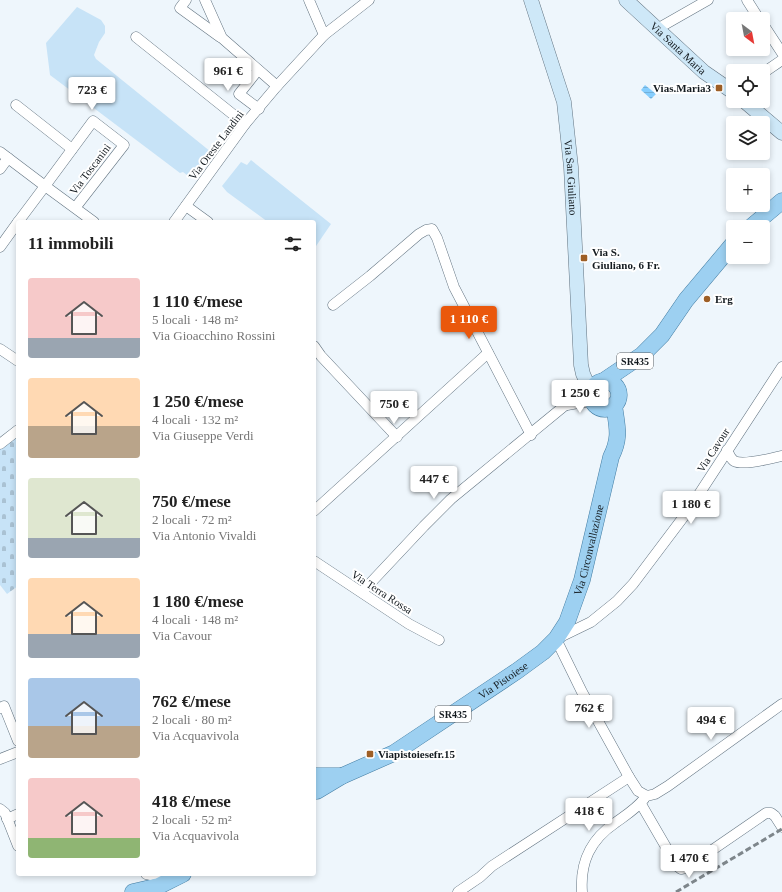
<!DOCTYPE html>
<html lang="it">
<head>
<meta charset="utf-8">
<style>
	:root { --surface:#fff; --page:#f2f2f2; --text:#222; --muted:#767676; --accent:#ea580c }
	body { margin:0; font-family:"Times New Roman",serif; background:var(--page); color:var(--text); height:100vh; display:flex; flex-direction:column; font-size:15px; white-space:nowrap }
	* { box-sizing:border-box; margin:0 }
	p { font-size:13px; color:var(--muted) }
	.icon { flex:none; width:22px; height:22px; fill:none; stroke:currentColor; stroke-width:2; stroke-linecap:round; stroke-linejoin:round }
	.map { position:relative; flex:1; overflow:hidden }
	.side { position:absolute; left:16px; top:220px; width:300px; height:656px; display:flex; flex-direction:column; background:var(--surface); border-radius:4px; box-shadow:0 2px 6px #0003 }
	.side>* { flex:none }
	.needle { width:26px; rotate:148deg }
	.controls { position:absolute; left:726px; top:12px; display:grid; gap:8px }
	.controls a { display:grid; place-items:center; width:44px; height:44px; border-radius:4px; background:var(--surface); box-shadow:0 2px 6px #0003; font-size:20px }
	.price { position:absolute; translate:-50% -34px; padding:0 9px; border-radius:4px; background:#fff; color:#222; font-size:13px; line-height:26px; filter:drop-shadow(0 1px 2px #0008) }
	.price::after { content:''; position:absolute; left:50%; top:24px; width:12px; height:9px; margin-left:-6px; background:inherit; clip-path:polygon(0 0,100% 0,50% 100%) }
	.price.current { background:var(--accent); color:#fff }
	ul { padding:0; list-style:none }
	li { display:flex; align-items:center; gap:12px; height:100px; padding:0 12px }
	li span { display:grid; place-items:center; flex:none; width:112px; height:80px; border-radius:4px; color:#555 }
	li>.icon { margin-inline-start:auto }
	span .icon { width:48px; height:48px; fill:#fffc; stroke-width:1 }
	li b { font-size:17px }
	h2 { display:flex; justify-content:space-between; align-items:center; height:48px; padding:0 12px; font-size:17px }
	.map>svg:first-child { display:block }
	.cemetery { fill:url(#cemetery-stones) }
	.park { fill:#c7e3f7 }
	.water { fill:url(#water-rules) }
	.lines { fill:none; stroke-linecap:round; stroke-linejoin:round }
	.street-casing { stroke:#627380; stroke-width:11 }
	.secondary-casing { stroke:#627380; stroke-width:15 }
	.primary-casing { stroke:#427ca2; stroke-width:17 }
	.street { stroke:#fff; stroke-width:10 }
	.secondary { stroke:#cee8f8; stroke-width:14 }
	.primary { stroke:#9dd0f1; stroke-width:16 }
	.rail { stroke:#7e868b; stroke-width:3; stroke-dasharray:6 3; stroke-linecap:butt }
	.poi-dot { fill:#9e5f26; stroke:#fff; stroke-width:1.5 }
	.labels { text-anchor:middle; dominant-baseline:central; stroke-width:4; stroke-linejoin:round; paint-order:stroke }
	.shield { fill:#fff; stroke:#5a5f63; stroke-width:1 }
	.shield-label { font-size:10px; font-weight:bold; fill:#141b20 }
	.street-label { font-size:11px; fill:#141b20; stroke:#fff }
	.poi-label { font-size:11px; font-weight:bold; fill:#141b20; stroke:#fff; text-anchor:start }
</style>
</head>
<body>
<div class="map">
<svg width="782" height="892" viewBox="0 0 782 892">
	<defs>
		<pattern id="cemetery-stones" width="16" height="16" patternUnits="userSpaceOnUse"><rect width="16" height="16" fill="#c7e3f7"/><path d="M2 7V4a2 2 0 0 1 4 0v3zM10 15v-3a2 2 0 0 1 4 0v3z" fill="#aac2d3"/></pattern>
		<pattern id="water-rules" width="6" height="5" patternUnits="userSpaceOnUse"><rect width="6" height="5" fill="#86cefe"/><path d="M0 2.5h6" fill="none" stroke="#73b0d9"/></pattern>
	</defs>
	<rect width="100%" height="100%" fill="#eef6fc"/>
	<polygon class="cemetery" points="18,433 18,586 7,594 0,585 0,448"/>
	<g class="park">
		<polygon points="77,7 101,20 105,26 105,33 99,42 94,55 96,59 211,152 192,175 187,175 183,172 180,173 50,75 46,43"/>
		<polygon points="251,160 331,224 314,249 314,222 268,222 227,192 222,186 241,162 247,165"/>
	</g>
	<polygon class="water" points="645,85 656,94 651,99 641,90"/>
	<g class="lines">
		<g class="street-casing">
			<g id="street">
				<polyline points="186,0 180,8 220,37"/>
				<polyline points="205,0 222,38 277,86"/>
				<polyline points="309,0 324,35"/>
				<polyline points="747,0 759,19"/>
				<polyline points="763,24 782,53"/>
				<polyline points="657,29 708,0"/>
				<polyline points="136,37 245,124"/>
				<polyline points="258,70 239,94 259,109"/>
				<polyline points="763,73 782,60"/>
				<polyline points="16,105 72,149"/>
				<polyline points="0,152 45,186 18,222"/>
				<polyline points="0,169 8,158"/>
				<polyline points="186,206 208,222"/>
				<polyline points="75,208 124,145 93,121 45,186 94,222"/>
				<polyline points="174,222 245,124 277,86 324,35 369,0"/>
				<polyline points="0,247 18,222"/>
				<polyline points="333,305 370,276 419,234 426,230 432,229 437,238 454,287 531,435"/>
				<polyline points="314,346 321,356 397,437"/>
				<polyline points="0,349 18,361"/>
				<polyline points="782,367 688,511 633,584 617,601 591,622 556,639 582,692 629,777 638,791 647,796 655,794 668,786 782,704"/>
				<polyline points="567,405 584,402 593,403"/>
				<polyline points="0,444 18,430"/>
				<path d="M727,450C729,454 730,458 734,461C744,466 771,458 782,456"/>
				<polyline points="314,511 488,353"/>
				<polyline points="314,561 409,624 439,640"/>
				<polyline points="362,592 424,526 451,499 574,398 584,393 591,392"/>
				<polyline points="0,708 4,706 18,741"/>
				<polyline points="0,759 18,752"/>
				<polyline points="641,804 677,866 681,869 686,868 766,813 771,813 775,816 782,827"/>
				<polyline points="0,809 5,813 18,846"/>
				<polyline points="7,819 18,814"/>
				<polyline points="146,874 151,875 157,874"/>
				<polyline points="458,892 480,877 492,866 629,777"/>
				<path d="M582,892C580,862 590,840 615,823C626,815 636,809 644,799"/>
			</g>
		</g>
		<g class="secondary-casing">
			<g id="secondary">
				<path id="s1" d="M531,0L564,102L571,167L581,365L583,374L591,392"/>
				<path id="s2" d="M626,0L704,72L733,92"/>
				<polyline points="744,101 782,133"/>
			</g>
		</g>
		<g class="primary-casing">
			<g id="primary">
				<polyline points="751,227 782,201"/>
				<polyline points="605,380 642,355 662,335 686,300 733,244"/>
				<circle cx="605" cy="395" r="14"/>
				<polyline points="314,776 342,776"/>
				<path id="s3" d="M317,791L342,776L394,753L517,671L543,652L556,639L567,622L582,580L611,457C621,437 617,427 614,405"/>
				<polyline points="133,892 159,886 183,874"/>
			</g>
		</g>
		<use href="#street" class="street"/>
		<use href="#secondary" class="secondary"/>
		<use href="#primary" class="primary"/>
		<polyline class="rail" points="676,892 782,829"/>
	</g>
	<g class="poi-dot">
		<rect x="715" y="84" width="8" height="8" rx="2"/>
		<rect x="580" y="254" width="8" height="8" rx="2"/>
		<circle cx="707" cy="299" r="4"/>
		<rect x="366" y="750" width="8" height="8" rx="2"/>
	</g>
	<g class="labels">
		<g class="shield">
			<rect x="617" y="353" width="36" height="16" rx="3"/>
			<rect x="435" y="706" width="36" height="16" rx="3"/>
		</g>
		<g class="shield-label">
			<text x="635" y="361">SR435</text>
			<text x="453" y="714">SR435</text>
		</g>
		<g class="street-label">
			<text stroke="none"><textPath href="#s2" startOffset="71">Via Santa Maria</textPath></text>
			<text transform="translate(216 145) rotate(-53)">Via Oreste Landini</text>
			<text transform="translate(90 169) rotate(-53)">Via Toscanini</text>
			<text stroke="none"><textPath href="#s1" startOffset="183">Via San Giuliano</textPath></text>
			<text transform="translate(713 450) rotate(-57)">Via Cavour</text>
			<text stroke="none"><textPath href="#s3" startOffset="380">Via Circonvallazione</textPath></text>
			<text transform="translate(382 592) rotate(33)">Via Terra Rossa</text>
			<text stroke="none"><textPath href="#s3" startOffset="217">Via Pistoiese</textPath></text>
		</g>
		<g class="poi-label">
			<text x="711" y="88" text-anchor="end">Vias.Maria3</text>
			<text x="592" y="252">Via S.<tspan x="592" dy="13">Giuliano, 6 Fr.</tspan></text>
			<text x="715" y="299">Erg</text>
			<text x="378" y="754">Viapistoiesefr.15</text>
		</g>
	</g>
</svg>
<div class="controls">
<a><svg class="needle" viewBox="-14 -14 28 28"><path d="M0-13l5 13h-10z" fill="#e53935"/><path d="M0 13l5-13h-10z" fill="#767676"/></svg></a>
<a><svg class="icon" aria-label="locate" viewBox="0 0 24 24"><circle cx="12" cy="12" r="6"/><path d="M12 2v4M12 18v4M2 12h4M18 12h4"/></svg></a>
<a><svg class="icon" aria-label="layers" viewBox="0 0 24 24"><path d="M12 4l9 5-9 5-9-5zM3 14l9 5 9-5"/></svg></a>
<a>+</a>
<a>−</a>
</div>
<b class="price" style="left:228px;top:92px">961 €</b>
<b class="price" style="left:92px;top:111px">723 €</b>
<b class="price current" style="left:469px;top:340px">1 110 €</b>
<b class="price" style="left:580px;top:414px">1 250 €</b>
<b class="price" style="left:394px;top:425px">750 €</b>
<b class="price" style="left:434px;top:500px">447 €</b>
<b class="price" style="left:691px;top:525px">1 180 €</b>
<b class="price" style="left:589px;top:729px">762 €</b>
<b class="price" style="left:711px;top:741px">494 €</b>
<b class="price" style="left:589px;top:832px">418 €</b>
<b class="price" style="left:689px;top:879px">1 470 €</b>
<section class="side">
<h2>11 immobili<svg class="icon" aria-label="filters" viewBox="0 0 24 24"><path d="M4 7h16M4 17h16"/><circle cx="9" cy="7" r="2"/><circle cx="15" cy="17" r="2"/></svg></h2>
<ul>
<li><span style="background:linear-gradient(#f6c9c9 75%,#9aa5b1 0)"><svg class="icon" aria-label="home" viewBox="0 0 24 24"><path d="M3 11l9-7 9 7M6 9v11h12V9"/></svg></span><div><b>1 110 €/mese</b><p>5 locali · 148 m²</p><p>Via Gioacchino Rossini</p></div></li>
<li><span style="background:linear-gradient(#ffd9b3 60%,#b9a48a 0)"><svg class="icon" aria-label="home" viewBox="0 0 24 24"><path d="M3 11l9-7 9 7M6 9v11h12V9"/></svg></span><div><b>1 250 €/mese</b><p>4 locali · 132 m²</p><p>Via Giuseppe Verdi</p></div></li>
<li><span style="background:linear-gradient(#dfe7d0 75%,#9aa5b1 0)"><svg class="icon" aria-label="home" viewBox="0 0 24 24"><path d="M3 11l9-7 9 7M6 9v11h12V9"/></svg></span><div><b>750 €/mese</b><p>2 locali · 72 m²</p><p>Via Antonio Vivaldi</p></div></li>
<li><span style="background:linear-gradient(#ffd9b3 70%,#9aa5b1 0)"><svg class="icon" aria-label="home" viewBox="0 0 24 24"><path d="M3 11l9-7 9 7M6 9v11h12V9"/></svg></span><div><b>1 180 €/mese</b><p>4 locali · 148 m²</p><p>Via Cavour</p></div></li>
<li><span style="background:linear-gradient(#a9c7e8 60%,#b9a48a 0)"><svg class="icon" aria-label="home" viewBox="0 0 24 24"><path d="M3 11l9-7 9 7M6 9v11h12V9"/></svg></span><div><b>762 €/mese</b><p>2 locali · 80 m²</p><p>Via Acquavivola</p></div></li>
<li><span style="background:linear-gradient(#f6c9c9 75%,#8fb573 0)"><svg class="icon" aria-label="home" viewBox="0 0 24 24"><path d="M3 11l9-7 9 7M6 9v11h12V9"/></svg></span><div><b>418 €/mese</b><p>2 locali · 52 m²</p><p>Via Acquavivola</p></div></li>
</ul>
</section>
</div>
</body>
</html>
